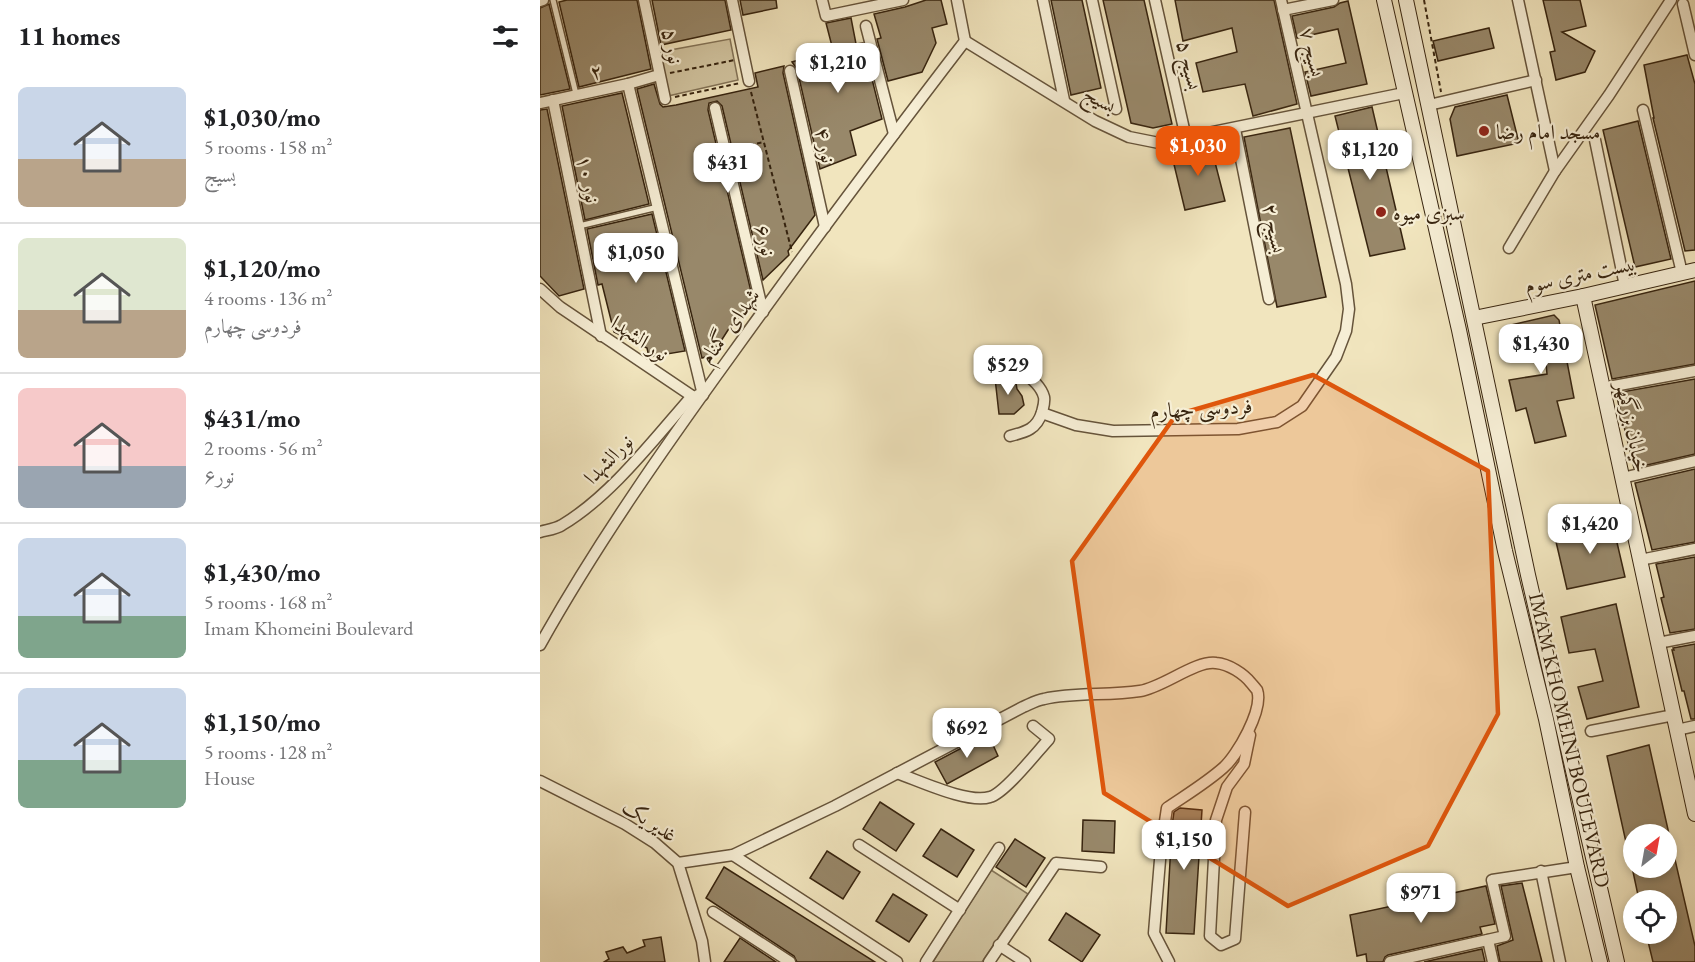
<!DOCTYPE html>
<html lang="en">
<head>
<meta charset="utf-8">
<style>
	:root { --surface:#fff; --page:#f6f6f6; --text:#202124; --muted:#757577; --line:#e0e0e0; --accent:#ea580c }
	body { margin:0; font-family:"EB Garamond",Amiri,serif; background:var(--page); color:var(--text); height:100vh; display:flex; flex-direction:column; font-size:22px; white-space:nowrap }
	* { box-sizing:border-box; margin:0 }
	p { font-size:20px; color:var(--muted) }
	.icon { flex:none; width:33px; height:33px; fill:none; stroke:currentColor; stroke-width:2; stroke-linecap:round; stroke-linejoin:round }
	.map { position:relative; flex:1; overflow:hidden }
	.panel { display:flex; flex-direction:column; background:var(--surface); width:540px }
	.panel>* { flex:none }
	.needle { width:39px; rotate:31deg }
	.fabs { position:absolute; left:1083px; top:824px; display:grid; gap:12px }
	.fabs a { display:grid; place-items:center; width:54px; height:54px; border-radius:50%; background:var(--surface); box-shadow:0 3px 9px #0003; font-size:30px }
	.price { position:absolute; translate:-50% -51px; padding:0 14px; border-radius:12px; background:#fff; color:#222; font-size:20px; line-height:39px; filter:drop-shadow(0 2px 3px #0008) }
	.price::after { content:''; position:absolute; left:50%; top:36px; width:18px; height:14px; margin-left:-9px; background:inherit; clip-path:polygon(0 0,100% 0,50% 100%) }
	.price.on { background:var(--accent); color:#fff }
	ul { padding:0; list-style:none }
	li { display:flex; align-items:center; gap:18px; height:150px; padding:0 18px }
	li+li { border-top:2px solid var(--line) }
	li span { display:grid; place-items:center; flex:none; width:168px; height:120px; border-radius:9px; color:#555 }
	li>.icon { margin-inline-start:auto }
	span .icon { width:72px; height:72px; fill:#fffc; stroke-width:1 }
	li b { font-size:26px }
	h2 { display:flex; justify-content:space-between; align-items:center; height:72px; padding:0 18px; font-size:26px }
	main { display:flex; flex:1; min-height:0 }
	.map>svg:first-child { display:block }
	.green { fill:#d1c4a0; stroke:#847458; stroke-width:1.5 }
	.building { fill:#98886a; stroke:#37240f; stroke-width:1.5 }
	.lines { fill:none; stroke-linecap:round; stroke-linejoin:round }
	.service-casing { stroke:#66543b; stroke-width:8 }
	.minor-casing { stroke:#66543b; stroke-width:13 }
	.secondary-casing { stroke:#37240f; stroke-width:16 }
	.path { stroke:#37240f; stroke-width:2; stroke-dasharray:4.5 3; stroke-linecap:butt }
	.service { stroke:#f6eed5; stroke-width:5 }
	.minor { stroke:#f6eed5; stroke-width:10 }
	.secondary { stroke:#f6eed5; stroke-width:14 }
	.marked { fill:#df560c; fill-opacity:0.2; stroke:#df560c; stroke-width:4.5; stroke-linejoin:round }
	.poi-dot { fill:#8f2418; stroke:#f6eed5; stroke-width:2 }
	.labels { text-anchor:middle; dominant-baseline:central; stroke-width:4.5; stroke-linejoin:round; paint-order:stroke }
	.street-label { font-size:21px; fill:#37240f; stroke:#f6eed5 }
	.poi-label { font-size:21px; fill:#37240f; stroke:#f6eed5; text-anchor:start }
</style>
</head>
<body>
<main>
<section class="panel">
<h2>11 homes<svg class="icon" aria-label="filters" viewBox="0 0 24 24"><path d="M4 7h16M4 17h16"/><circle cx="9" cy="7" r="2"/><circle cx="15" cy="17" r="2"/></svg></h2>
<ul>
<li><span style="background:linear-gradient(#c9d6e8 60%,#b9a48a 0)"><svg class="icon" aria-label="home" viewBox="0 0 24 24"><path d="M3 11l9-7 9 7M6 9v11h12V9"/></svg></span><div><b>$1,030/mo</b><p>5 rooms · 158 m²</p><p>بسیج</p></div></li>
<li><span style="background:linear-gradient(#dfe7d0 60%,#b9a48a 0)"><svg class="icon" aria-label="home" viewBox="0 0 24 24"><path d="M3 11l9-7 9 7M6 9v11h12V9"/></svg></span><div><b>$1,120/mo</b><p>4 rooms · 136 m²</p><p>فردوسی چهارم</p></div></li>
<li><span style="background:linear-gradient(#f6c9c9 65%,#9aa5b1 0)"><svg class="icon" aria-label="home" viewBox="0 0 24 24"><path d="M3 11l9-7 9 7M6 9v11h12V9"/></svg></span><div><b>$431/mo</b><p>2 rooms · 56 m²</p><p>نور۶</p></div></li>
<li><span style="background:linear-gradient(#c9d6e8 65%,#7fa58c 0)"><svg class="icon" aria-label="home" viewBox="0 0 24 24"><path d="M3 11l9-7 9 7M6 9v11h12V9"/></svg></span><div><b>$1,430/mo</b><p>5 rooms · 168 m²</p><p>Imam Khomeini Boulevard</p></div></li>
<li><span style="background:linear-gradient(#c9d6e8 60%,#7fa58c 0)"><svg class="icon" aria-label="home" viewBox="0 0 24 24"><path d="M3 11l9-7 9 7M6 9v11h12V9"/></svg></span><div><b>$1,150/mo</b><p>5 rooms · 128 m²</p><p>House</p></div></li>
</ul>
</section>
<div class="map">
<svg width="1155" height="962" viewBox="0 0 1155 962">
	<rect width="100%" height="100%" fill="#f1e5be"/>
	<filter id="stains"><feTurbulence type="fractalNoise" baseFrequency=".00333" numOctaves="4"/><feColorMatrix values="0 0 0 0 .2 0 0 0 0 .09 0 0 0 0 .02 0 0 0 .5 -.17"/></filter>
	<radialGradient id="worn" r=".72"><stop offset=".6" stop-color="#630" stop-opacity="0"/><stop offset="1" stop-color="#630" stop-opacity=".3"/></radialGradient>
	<g class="green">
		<polygon points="190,39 198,80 128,96 120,58 125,51"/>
		<polygon points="451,870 488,894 442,962 393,962"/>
	</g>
	<g class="building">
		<polygon points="27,0 97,0 111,69 39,87 19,2"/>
		<polygon points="112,0 185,0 191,30 121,45"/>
		<polygon points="200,0 236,0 237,8 203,15"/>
		<polygon points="386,0 401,0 407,24 392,28 396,43 382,72 348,81 337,39 341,38 334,14 365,7"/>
		<polygon points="511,0 542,0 561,88 531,95"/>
		<polygon points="563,0 604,0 632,124 613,128 591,123"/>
		<polygon points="635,0 734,0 757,104 713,116 705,84 663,92 656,63 697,52 692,28 643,41"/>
		<polygon points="1003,0 1040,0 1046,26 1022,32 1055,51 1045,72 1016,80 1010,52 1015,51"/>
		<polygon points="808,1 827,84 771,96 765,72 806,63 798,29 757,38 752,16 794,7 800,3"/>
		<polygon points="9,4 30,89 0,95 0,8"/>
		<polygon points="311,18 316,44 323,43 342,119 310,131 316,155 280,169 257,69 252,62 293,50 286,23"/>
		<polygon points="949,28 954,48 898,61 893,41"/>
		<polygon points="1147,55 1155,84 1155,250 1145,251 1113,118 1114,118 1104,65"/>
		<polygon points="244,66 243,73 275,215 248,251 249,255 223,280 182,106 177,101 169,103 168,110 213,300 188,330 172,355 162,358 97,89 114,84 120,104 123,107 136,105 218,87 215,73"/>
		<polygon points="82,93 109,204 45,220 22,106"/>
		<polygon points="967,95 979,143 917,156 910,119 915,107"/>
		<polygon points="832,107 865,249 830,256 795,116"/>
		<polygon points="7,109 44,289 19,296 0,276 0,110"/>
		<polygon points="1098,121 1131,259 1095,267 1063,130"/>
		<polygon points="750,128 786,297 737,307 704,137"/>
		<polygon points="670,143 685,201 645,210 631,152"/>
		<polygon points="112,214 145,351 109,357 107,348 74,332 62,284 58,285 47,229"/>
		<polygon points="1155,281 1155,364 1072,379 1055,305"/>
		<polygon points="1014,315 1019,320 1034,398 1017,401 1026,436 995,443 986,408 976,411 969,380 1007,374 1005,352 969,358 962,331 967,326"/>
		<polygon points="475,377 477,389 482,396 484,405 474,414 459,414 455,378"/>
		<polygon points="1155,379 1155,454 1094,468 1076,393"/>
		<polygon points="1155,469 1155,542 1112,550 1095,483"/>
		<polygon points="1072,521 1085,577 1027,589 1014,533"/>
		<polygon points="1155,557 1155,629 1130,633 1121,598 1124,597 1116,564"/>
		<polygon points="1076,604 1099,707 1047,719 1038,687 1063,681 1055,649 1029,653 1021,617"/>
		<polygon points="1155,644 1155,719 1151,719 1144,691 1142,691 1132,650 1134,650 1133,648"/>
		<polygon points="448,734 458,756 407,784 395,762"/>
		<polygon points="1109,745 1129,834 1094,834 1094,856 1089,856 1067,756"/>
		<polygon points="340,802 374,824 356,851 323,829"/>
		<polygon points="640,808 662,810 654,934 626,933 632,826 634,812"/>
		<polygon points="543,820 575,821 574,853 542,851"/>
		<polygon points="401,829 434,850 417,877 383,856"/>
		<polygon points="1126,838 1130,838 1155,946 1155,962 1113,962 1106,933 1126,933 1126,900 1099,900 1092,867 1126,867"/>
		<polygon points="475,839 505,858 486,887 456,867"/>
		<polygon points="287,851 320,872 303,899 270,878"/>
		<polygon points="184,867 335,962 257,962 254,956 166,898"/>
		<polygon points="982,883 1002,962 960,962 957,946 973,940 961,886"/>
		<polygon points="946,886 955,924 940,927 942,934 848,955 845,957 843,962 827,962 826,954 817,956 810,915"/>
		<polygon points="353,894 387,915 369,942 336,921"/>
		<polygon points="526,913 560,935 542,962 509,940"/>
		<polygon points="121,937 125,962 64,962 69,959 66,952 83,947 87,953 105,946 103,940"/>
		<polygon points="200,938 236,962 184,962"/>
		<polygon points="942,949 945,962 884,962"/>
	</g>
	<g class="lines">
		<g class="service-casing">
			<g id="service">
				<polyline points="13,0 36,94"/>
				<polyline points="39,226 118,207"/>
			</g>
		</g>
		<g class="minor-casing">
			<g id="minor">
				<polyline points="104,0 125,99"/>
				<polyline points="192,0 209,81"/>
				<polyline points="282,0 286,16 363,0"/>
				<polyline points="417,0 425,41"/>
				<polyline points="503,0 524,100"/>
				<polyline points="552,0 576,109"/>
				<polyline points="615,0 646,138"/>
				<polyline points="978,0 1015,171"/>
				<polyline points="0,1 3,0"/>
				<polyline points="1143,4 1155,55"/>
				<polyline points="743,10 793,0"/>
				<polyline points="326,26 354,134"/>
				<polyline points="425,41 555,121 589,137 619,143 864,93"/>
				<polyline points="250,71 285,227"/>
				<polyline points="88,84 163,395 158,395"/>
				<polyline points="13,100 61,336"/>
				<polyline points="0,103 88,84 119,75"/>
				<polyline points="889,105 996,80"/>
				<polyline points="175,108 223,312"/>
				<polyline points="1103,110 1142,273"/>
				<polyline points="695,129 729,299"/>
				<polyline points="1055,140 1085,286"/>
				<polyline points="969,248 1015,171 1069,95 1131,0"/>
				<polyline points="0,289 20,307 152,396"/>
				<polyline points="1063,388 1155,371"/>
				<polyline points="502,413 536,425 573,431 698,429 737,422 762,406 796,357 806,331 809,309 806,284 741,0"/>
				<path d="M470,436C486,432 497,429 502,412C503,408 505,402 504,397C501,385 488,376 479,368"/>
				<polyline points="1082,478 1155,461"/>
				<path d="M0,532C7,530 16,529 22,525C71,496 114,439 152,396"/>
				<polyline points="1100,560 1155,549"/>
				<polyline points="1118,643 1155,636"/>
				<path d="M0,645C57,543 124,448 192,354C268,248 346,144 425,41"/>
				<polyline points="1137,730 1155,726"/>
				<polyline points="1051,731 1134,715"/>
				<path d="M357,773C380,781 428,804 450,797C465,793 497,752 509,739L493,726"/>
				<polyline points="0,781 85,824 115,843 138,863 162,941 165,962"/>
				<polyline points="705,812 695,939 681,945 670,936 676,820 687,787 704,764 710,735"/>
				<polyline points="319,845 420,910"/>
				<polyline points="193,855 357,962"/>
				<path d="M138,863L193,855L295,806L483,707C490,704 497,700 504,699C535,692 568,696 600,691C622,688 656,660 676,663C689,664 704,674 711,683C712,684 716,689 717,690C724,709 697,756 683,768C666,783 646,795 627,808L621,848L614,933L629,962"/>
				<polyline points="1001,871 1020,962"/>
				<polyline points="173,912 250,962"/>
				<polyline points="948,940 953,962"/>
				<polyline points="459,945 485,962"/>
				<polyline points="386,962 459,848"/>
				<polyline points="449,962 516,863 561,867"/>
				<polyline points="850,962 965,936 952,880 1037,867"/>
			</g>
		</g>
		<g class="secondary-casing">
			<g id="secondary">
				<polyline points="844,0 919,330 965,551 1006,719 1037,867 1060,962"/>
				<polyline points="866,0 988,575 1077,962"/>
				<polyline points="1043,296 1155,814"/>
				<polyline points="934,318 1043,296 1155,270"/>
			</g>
		</g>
		<g class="path">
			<polyline points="884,0 901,92"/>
			<polyline points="130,73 195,60"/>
			<polyline points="211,92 252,252"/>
			<polyline points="135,97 200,83"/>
			<polyline points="195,148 224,142"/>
		</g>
		<use href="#service" class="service"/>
		<use href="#minor" class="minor"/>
		<use href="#secondary" class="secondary"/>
	</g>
	<path class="marked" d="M773,375L948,471L958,714L888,846L748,906L564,793L532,561L636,415Z"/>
	<g class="poi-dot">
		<circle cx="944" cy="131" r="6"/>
		<circle cx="841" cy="212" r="6"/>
	</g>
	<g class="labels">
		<g class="street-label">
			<text transform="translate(133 46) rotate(78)">نور ۵</text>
			<text transform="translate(773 52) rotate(77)">بسیج ۷</text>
			<text transform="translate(650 65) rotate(77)">بسیج ۵</text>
			<text transform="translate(56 71) rotate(-11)">۲</text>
			<text transform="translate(560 99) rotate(30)">بسیج</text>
			<text transform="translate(286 145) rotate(78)">نور ۴</text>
			<text transform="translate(49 179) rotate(78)">نور ۱۰</text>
			<text transform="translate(735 228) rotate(79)">بسیج ۲</text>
			<text transform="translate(226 240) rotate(77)">نور۶</text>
			<text transform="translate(1040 274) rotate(-12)">بیست متری سوم</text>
			<text transform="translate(189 326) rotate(-54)">شهدای گمنام</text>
			<text transform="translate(100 338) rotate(34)">نور الشهدا</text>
			<text transform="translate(661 408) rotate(-3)">فردوسی چهارم</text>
			<text transform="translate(1093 427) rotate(78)">خیابان بزرگمهر</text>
			<text transform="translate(68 459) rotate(-46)">نورالشهدا</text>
			<text transform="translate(1030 740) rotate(77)">IMAM KHOMEINI BOULEVARD</text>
			<text transform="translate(110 820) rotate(33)">غدیر یک</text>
		</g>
		<g class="poi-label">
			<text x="956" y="131">مسجد امام رضا</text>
			<text x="853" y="212">سبزی میوه</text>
		</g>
	</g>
	<rect width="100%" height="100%" filter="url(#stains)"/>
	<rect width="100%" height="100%" fill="url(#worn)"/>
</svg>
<div class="fabs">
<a><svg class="needle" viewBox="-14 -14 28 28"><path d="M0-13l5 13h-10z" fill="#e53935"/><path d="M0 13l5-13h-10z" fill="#757577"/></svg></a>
<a><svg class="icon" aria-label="locate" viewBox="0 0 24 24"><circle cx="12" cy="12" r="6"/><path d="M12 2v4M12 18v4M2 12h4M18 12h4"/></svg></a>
</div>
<b class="price" style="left:298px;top:94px">$1,210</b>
<b class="price on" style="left:658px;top:177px">$1,030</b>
<b class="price" style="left:830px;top:181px">$1,120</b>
<b class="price" style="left:188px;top:194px">$431</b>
<b class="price" style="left:96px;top:284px">$1,050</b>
<b class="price" style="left:1001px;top:375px">$1,430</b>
<b class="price" style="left:468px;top:396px">$529</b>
<b class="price" style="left:1050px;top:555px">$1,420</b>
<b class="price" style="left:427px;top:759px">$692</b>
<b class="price" style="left:644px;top:871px">$1,150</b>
<b class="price" style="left:881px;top:924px">$971</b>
</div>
</main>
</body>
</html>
